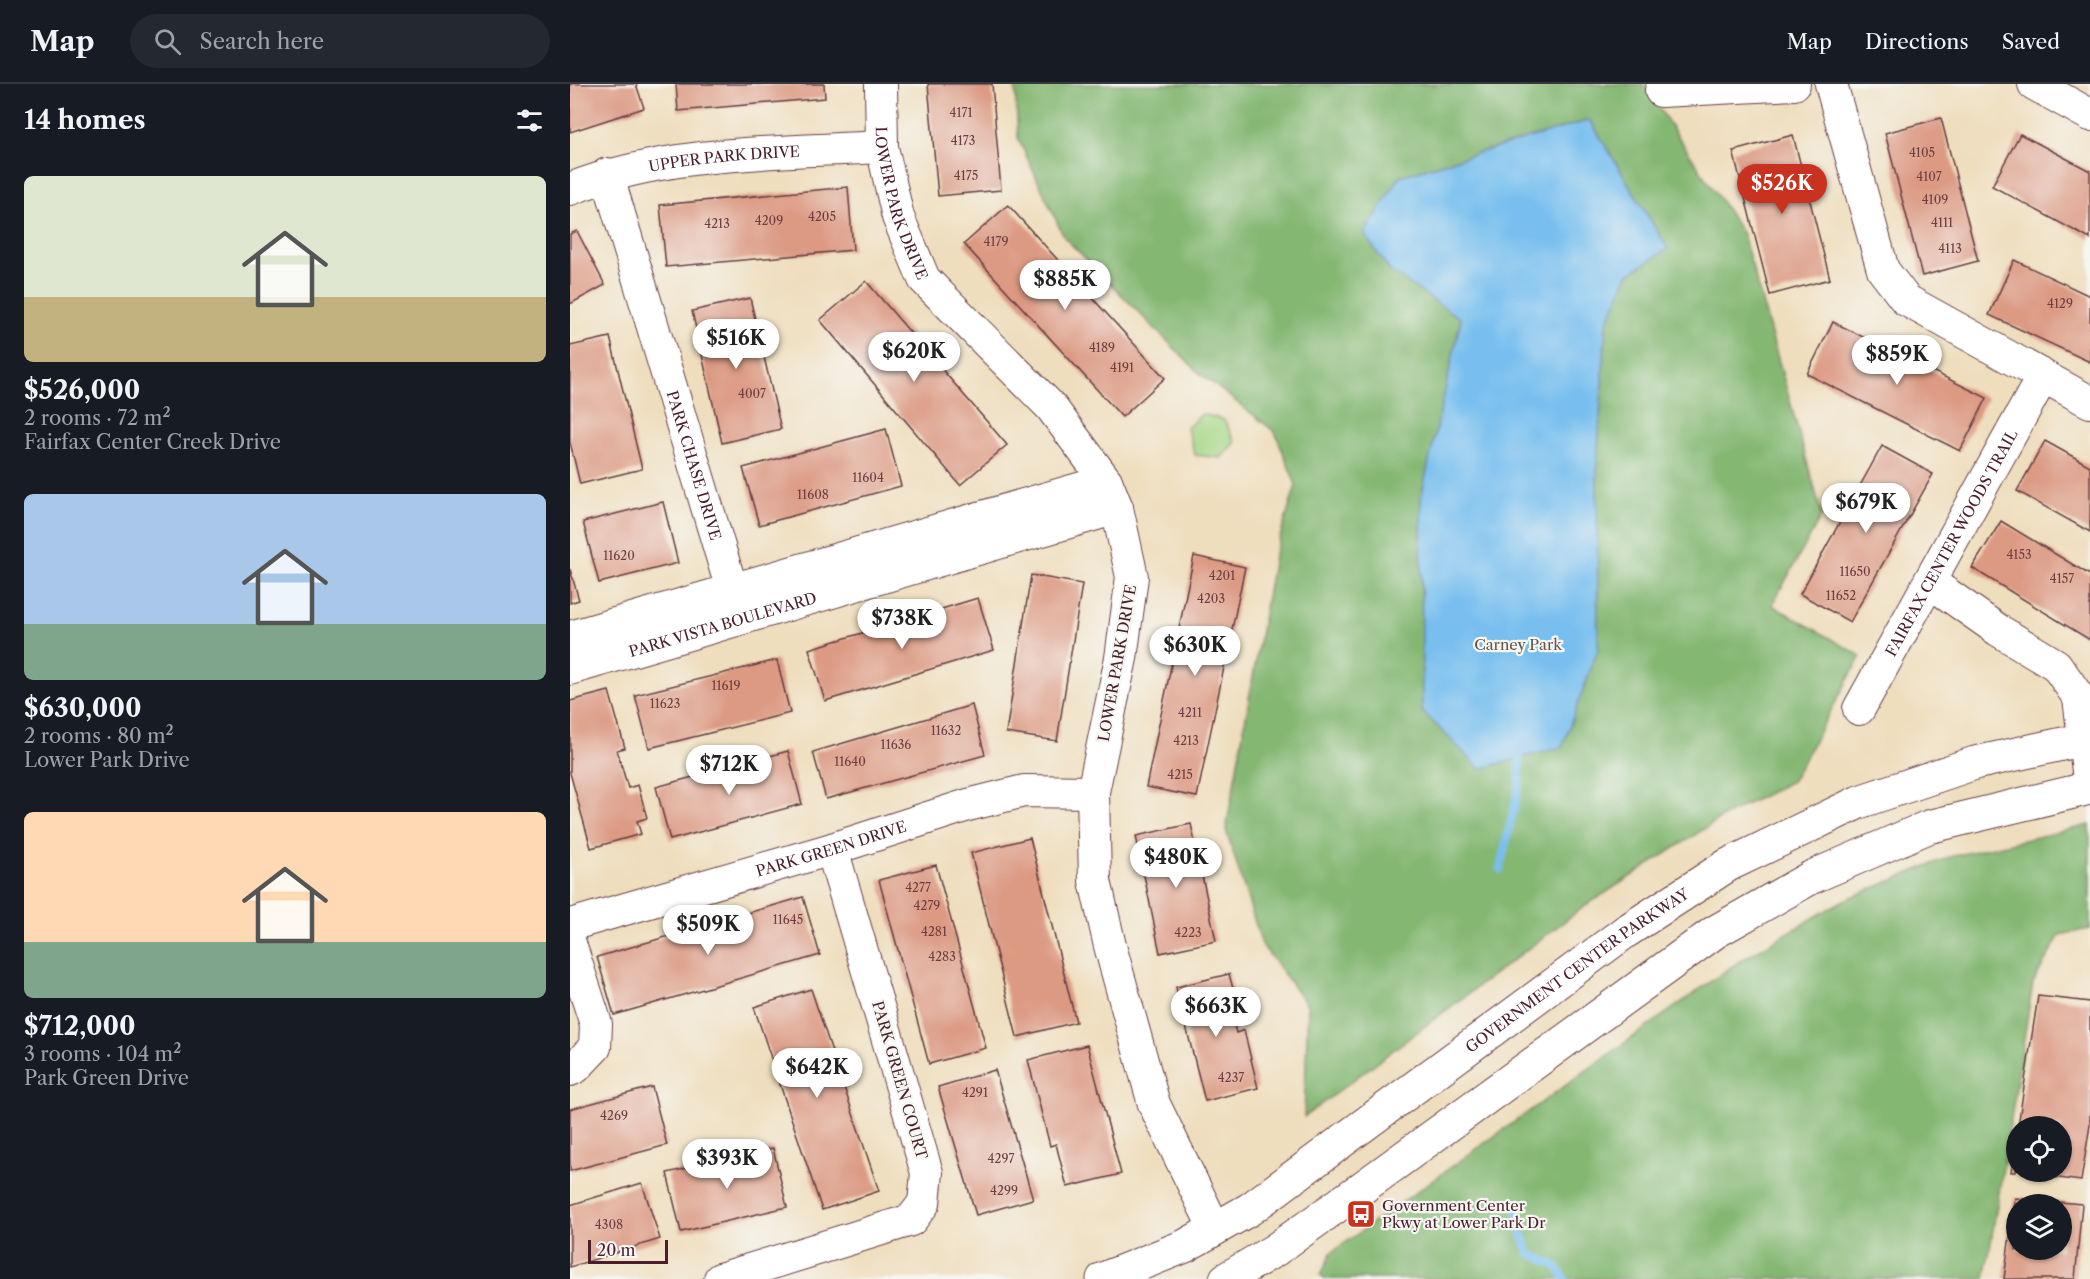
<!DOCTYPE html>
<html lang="en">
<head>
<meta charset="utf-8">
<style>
	:root { --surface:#171b24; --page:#242831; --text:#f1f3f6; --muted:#9ea1a6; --line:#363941; --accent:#c8321e }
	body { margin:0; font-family:"Libre Caslon Text",serif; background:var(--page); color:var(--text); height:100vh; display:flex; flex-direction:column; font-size:22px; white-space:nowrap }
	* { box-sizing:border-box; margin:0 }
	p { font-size:20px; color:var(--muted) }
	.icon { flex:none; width:33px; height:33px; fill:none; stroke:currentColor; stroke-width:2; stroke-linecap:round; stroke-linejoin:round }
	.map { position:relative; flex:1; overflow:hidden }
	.panel { display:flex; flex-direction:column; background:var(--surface); width:570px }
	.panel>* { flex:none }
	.buttons { position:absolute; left:1436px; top:1032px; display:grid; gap:12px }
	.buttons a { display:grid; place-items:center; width:66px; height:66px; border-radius:50%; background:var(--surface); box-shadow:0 2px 4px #0004; font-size:30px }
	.scale { position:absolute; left:18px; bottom:15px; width:80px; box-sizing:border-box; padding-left:6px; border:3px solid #4a1f2b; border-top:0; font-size:16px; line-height:21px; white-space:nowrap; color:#4a1f2b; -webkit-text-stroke:4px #f6f6f2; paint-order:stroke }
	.price { position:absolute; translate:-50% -51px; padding:0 14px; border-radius:21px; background:#fff; color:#222; font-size:20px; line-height:39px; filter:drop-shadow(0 2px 3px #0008) }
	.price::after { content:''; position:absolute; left:50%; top:36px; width:18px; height:14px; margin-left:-9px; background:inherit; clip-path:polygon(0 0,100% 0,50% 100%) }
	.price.selected { background:var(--accent); color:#fff }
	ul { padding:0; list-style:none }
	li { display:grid; align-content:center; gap:12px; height:318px; padding:0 24px }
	li span { display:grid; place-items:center; height:186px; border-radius:9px; color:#555 }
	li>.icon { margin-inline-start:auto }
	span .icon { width:108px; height:108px; fill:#fffc; stroke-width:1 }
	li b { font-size:26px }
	h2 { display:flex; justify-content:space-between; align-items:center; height:72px; padding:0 24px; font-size:26px }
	header { display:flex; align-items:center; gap:36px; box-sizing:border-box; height:84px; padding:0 30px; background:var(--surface); border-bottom:2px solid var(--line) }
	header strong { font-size:28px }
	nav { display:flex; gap:33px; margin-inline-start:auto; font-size:21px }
	.search { width:420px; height:54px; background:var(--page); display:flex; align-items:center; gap:15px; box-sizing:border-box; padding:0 21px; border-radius:33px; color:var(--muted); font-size:22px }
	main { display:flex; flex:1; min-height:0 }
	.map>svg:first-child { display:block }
	.green { fill:#a5d684; stroke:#787a58; stroke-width:1.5 }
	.forest { fill:#84b772; stroke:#676b4e; stroke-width:1.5 }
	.water { fill:#78bfef; stroke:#616f8d; stroke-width:1.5 }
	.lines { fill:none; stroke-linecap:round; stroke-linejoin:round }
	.stream { stroke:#78bfef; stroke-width:8 }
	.building { fill:#dc9a83; fill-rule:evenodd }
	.minor-casing { stroke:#633c41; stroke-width:34 }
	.tertiary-casing { stroke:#633c41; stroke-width:35 }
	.minor { stroke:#fff; stroke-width:32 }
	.tertiary { stroke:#fff; stroke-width:33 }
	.labels { text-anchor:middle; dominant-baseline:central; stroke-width:4.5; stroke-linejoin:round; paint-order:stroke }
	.number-label { font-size:12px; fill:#6e3e41 }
	.street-label { font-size:15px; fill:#4a1f2b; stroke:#f6f6f2 }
	.park-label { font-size:15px; fill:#655646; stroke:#f6f6f2 }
	.poi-label { font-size:15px; fill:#4a1f2b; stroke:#f6f6f2; text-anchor:start }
</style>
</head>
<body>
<header>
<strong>Map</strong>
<div class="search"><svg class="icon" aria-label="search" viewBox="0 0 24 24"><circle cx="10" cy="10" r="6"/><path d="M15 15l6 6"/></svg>Search here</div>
<nav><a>Map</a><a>Directions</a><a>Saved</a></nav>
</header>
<main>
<section class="panel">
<h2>14 homes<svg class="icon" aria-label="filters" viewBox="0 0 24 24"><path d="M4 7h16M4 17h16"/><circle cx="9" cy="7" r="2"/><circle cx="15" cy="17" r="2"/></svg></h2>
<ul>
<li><span style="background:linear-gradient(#dfe7d0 65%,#c2b280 0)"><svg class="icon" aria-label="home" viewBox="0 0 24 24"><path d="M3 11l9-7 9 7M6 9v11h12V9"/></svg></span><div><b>$526,000</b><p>2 rooms · 72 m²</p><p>Fairfax Center Creek Drive</p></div></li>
<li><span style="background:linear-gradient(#a9c7e8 70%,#7fa58c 0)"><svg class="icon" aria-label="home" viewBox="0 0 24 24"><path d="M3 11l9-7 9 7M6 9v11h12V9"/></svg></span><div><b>$630,000</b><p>2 rooms · 80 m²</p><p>Lower Park Drive</p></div></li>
<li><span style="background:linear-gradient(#ffd9b3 70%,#7fa58c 0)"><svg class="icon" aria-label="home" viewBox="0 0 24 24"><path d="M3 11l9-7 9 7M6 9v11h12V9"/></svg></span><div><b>$712,000</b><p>3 rooms · 104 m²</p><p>Park Green Drive</p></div></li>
</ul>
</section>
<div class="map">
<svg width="1520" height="1195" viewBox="0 0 1520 1195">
	<rect width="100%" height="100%" fill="#f6f6f2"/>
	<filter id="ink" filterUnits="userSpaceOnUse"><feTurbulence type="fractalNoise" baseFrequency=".0167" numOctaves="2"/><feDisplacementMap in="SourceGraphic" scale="12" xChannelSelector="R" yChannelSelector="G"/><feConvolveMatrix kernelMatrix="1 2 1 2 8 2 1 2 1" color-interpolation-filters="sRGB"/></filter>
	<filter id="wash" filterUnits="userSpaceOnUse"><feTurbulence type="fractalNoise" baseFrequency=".008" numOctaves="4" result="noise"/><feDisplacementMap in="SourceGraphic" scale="24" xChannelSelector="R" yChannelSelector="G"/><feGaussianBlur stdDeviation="1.35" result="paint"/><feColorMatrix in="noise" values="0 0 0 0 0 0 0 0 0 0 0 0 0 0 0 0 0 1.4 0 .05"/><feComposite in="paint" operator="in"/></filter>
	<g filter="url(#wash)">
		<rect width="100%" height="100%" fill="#efdebe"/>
		<polygon class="green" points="632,330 654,336 665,358 651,374 625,371 617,344"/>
		<g class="forest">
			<polygon points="445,0 1073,0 1173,150 1252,431 1202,521 1291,572 1222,697 1154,732 1015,822 734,1033 738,922 692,861 656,746 704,473 726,401 705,348 628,288 494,153 448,54"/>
			<polygon points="1520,741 1520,845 1490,851 1463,899 1415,1195 754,1195 751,1191 761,1169 1168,878 1272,817 1379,773"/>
		</g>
		<polygon class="water" points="1020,36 1098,165 1058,190 1036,241 1027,379 1028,565 992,663 910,685 852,627 851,413 891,235 820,187 794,150 830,92"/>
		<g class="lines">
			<g class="stream">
				<polyline points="930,785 950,697 949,665"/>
				<polyline points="945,1120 951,1148 959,1169 986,1182 995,1195"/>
			</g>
		</g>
		<g id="blocks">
			<g class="building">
				<polygon points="0,0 66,0 74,24 0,48"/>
				<polygon points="106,0 254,0 255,14 108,27"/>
				<polygon points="358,0 422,0 431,106 368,112"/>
				<polygon points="1371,34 1408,177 1352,192 1315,49"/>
				<polygon points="1450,50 1520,87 1520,155 1422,102"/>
				<polygon points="1223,51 1260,195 1200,211 1163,67"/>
				<polygon points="278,103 283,166 96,183 90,121"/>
				<polygon points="438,121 595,294 552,333 394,160"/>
				<polygon points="7,147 35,201 0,220 0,150"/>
				<polygon points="1444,176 1520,212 1520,278 1419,231"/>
				<polygon points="296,197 437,361 390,401 250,236"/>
				<polygon points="180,214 211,345 152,359 122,227"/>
				<polygon points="1263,238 1417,314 1390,367 1237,290"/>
				<polygon points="40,253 72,385 10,400 0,358 0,262"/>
				<polygon points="316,345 331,402 189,441 173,384"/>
				<polygon points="1475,357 1520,382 1520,448 1447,407"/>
				<polygon points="1312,362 1363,390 1280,538 1230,510"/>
				<polygon points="93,418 108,479 29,499 13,438"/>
				<polygon points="1431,437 1520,491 1520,556 1402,484"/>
				<polygon points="624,472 675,483 627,713 576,703"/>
				<polygon points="0,485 9,516 0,519"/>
				<polygon points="461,491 512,500 487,657 436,649"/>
				<polygon points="408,514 424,566 255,617 239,565"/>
				<polygon points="207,576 220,629 79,664 65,611"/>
				<polygon points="39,607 55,664 47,666 58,704 68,701 77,734 67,737 71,750 21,764 0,689 0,617"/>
				<polygon points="402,621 415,671 256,715 243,668"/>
				<polygon points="218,667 232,720 100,756 86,703"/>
				<polygon points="621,740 646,857 590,869 566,752"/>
				<polygon points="460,754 506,938 447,953 401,769"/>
				<polygon points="366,781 416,964 359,980 309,796"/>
				<polygon points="233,813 250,871 44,931 27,873"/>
				<polygon points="659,890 667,919 659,921 666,949 674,946 688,1004 635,1017 606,903"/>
				<polygon points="241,905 309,1107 252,1126 184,923"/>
				<polygon points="1468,912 1520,918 1520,1041 1511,1097 1452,1089 1491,1088 1491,1042 1448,1042"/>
				<polygon points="517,961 551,1090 497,1103 486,1060 480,1062 458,976"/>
				<polygon points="425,986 463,1115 406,1131 368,1003"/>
				<polygon points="82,1003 97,1061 0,1087 0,1025"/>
				<polygon points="203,1064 217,1123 111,1148 97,1089"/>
				<polygon points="1445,1064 1446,1064 1446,1088 1441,1088"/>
				<polygon points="72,1099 90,1155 0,1183 0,1121"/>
				<path d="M1445,1114L1512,1120L1505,1195H1434ZM1446,1120H1491V1166H1446Z"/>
			</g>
		</g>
	</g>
	<g filter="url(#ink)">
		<use href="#blocks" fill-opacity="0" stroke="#633c41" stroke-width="1.5"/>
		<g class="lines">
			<g class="minor-casing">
				<g id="minor">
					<path id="s1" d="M311,0L312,63L328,133L354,195L481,323L536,397L547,424L562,493L551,574L523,708L525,797L540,862L584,1020L645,1145"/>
					<polyline points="1261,0 1313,186 1336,216 1520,318"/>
					<polyline points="1464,0 1520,31"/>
					<polyline points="1091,7 1224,0"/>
					<path id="s2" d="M37,90L168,526"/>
					<path id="s3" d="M0,105C99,66 207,69 312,63"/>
					<polyline points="1360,498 1428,546 1486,581 1509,614 1520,703"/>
					<polyline points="0,553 536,397"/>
					<path id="s4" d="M0,585L547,424"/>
					<path id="s5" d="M1289,625L1473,292"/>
					<path id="s6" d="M0,841L262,765L398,721L454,707L523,708"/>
					<polyline points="0,860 26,940 25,963 6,983 0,986"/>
					<polyline points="150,1195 341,1136 354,1119 357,1089 262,765"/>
				</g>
			</g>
			<g class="tertiary-casing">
				<g id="tertiary">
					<path id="s7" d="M533,1195L615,1162L680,1125L1055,848L1158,781L1289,718L1405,679L1520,654"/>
					<polyline points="656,1195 705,1166 785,1109 1145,848 1242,793 1358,743 1520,704"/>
				</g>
			</g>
			<use href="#minor" class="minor"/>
			<use href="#tertiary" class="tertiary"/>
		</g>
	</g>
	<defs>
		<g id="bus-square" transform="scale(1.5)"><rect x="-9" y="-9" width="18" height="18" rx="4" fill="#c8321e" stroke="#f6f6f2"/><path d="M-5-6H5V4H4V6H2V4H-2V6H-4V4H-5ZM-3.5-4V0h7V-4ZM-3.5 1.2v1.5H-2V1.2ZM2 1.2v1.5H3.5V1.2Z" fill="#fff"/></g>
	</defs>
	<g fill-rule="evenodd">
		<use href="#bus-square" x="791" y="1130"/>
	</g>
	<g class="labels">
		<g class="number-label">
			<text x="391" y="28">4171</text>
			<text x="393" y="56">4173</text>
			<text x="1352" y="68">4105</text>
			<text x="396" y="91">4175</text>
			<text x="1359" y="92">4107</text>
			<text x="1365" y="115">4109</text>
			<text x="252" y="132">4205</text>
			<text x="199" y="136">4209</text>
			<text x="1372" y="138">4111</text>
			<text x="147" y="139">4213</text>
			<text x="426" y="157">4179</text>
			<text x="1380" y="164">4113</text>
			<text x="1490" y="219">4129</text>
			<text x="532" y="263">4189</text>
			<text x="552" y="283">4191</text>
			<text x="182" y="309">4007</text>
			<text x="298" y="393">11604</text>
			<text x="243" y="410">11608</text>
			<text x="1449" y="470">4153</text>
			<text x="49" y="471">11620</text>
			<text x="1285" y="487">11650</text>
			<text x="652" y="491">4201</text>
			<text x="1492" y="494">4157</text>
			<text x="1271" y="511">11652</text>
			<text x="641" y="514">4203</text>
			<text x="156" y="601">11619</text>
			<text x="95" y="619">11623</text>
			<text x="620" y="628">4211</text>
			<text x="376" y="646">11632</text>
			<text x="616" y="656">4213</text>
			<text x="326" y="660">11636</text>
			<text x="280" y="677">11640</text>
			<text x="610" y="690">4215</text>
			<text x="348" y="803">4277</text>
			<text x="357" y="821">4279</text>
			<text x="218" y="835">11645</text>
			<text x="364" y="847">4281</text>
			<text x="618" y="848">4223</text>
			<text x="372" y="872">4283</text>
			<text x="661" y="993">4237</text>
			<text x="405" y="1008">4291</text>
			<text x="44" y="1031">4269</text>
			<text x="431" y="1074">4297</text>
			<text x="434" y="1106">4299</text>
			<text x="39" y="1140">4308</text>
		</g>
		<g class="street-label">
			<text stroke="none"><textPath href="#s3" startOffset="158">UPPER PARK DRIVE</textPath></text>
			<text stroke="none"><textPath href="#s1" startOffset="122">LOWER PARK DRIVE</textPath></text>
			<text stroke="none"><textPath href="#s2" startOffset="304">PARK CHASE DRIVE</textPath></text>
			<text stroke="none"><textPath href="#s5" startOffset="190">FAIRFAX CENTER WOODS TRAIL</textPath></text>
			<text stroke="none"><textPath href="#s4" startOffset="159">PARK VISTA BOULEVARD</textPath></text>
			<text transform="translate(547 579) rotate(-80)">LOWER PARK DRIVE</text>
			<text stroke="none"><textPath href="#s6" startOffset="272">PARK GREEN DRIVE</textPath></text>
			<text stroke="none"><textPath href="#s7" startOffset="568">GOVERNMENT CENTER PARKWAY</textPath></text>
			<text transform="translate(330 996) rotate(74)">PARK GREEN COURT</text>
		</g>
		<g class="park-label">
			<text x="948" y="560">Carney Park</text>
		</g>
		<g class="poi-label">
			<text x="812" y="1121">Government Center<tspan x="812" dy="17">Pkwy at Lower Park Dr</tspan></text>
		</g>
	</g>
</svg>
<div class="buttons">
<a><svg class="icon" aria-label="locate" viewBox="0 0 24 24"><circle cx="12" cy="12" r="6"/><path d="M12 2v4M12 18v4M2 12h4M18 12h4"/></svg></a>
<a><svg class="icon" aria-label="layers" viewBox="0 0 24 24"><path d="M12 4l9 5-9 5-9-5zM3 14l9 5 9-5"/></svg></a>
</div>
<div class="scale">20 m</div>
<b class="price selected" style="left:1212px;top:131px">$526K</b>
<b class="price" style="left:495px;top:227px">$885K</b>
<b class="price" style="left:166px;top:286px">$516K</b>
<b class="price" style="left:344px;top:299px">$620K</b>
<b class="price" style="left:1327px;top:302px">$859K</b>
<b class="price" style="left:1296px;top:450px">$679K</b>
<b class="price" style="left:332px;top:566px">$738K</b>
<b class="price" style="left:625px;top:593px">$630K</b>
<b class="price" style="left:159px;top:712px">$712K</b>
<b class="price" style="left:606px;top:805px">$480K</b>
<b class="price" style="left:138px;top:872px">$509K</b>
<b class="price" style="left:646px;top:954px">$663K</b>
<b class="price" style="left:247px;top:1015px">$642K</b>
<b class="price" style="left:157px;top:1106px">$393K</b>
</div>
</main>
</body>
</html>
